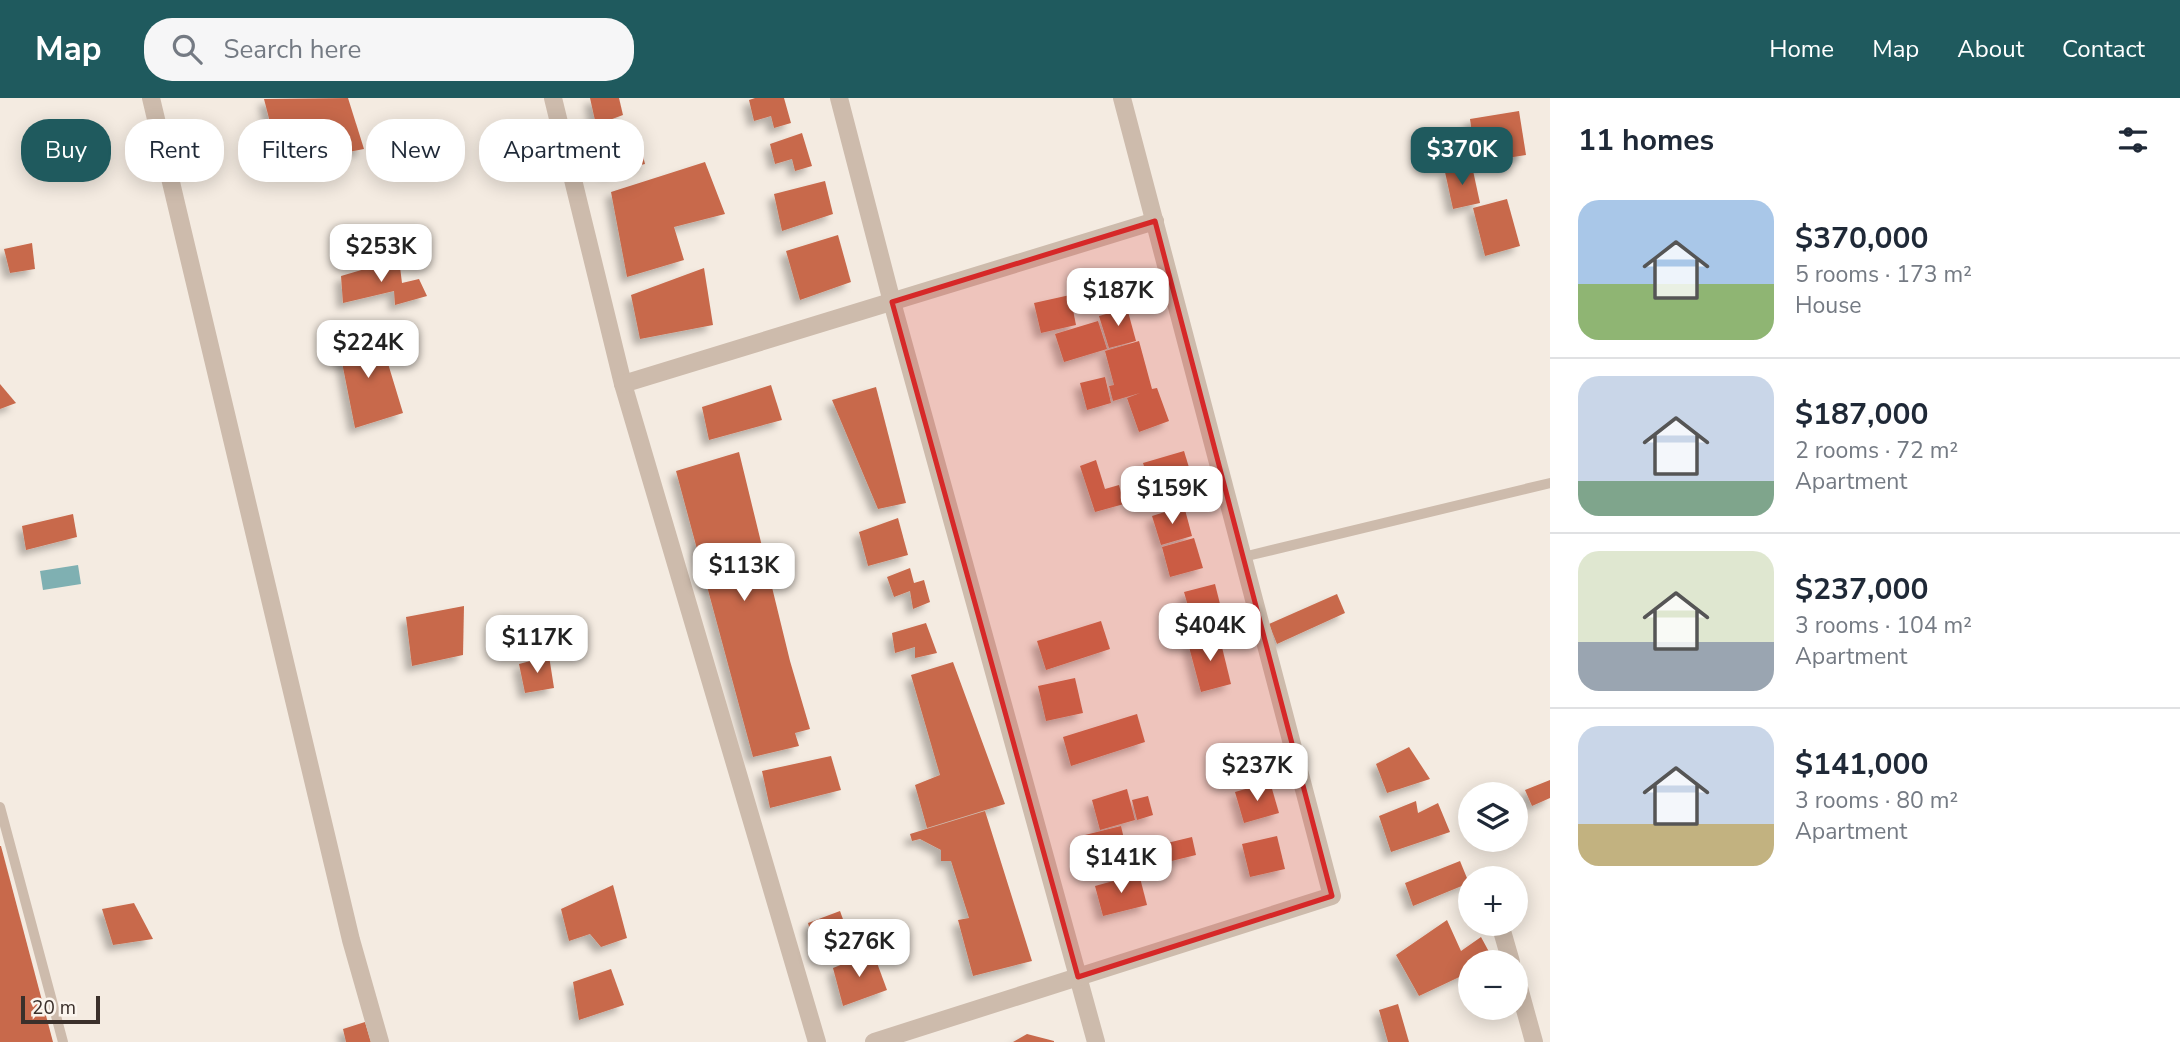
<!DOCTYPE html>
<html lang="en">
<head>
<meta charset="utf-8">
<style>
	:root { --surface:#fff; --page:#f6f6f7; --text:#1f2937; --muted:#747a83; --line:#e0e1e3; --accent:#1f5a5e }
	body { margin:0; font-family:"Nunito Sans",sans-serif; background:var(--page); color:var(--text); height:100vh; display:flex; flex-direction:column; font-size:26px; white-space:nowrap }
	* { box-sizing:border-box; margin:0 }
	p { font-size:23px; color:var(--muted) }
	.icon { flex:none; width:38px; height:38px; fill:none; stroke:currentColor; stroke-width:2; stroke-linecap:round; stroke-linejoin:round }
	.map { position:relative; flex:1; overflow:hidden }
	.side { display:flex; flex-direction:column; background:var(--surface); width:630px }
	.side>* { flex:none }
	.banner { position:absolute; left:21px; top:21px; width:665px; height:63px; display:flex; gap:14px }
	.tools { position:absolute; left:1458px; top:684px; display:grid; gap:14px }
	.tools a { display:grid; place-items:center; width:70px; height:70px; border-radius:50%; background:var(--surface); box-shadow:0 4px 18px #0003; font-size:35px }
	.scale { position:absolute; left:21px; bottom:18px; width:79px; box-sizing:border-box; padding-left:7px; border:4px solid #3b302b; border-top:0; font-size:19px; line-height:24px; white-space:nowrap; color:#3b302b; -webkit-text-stroke:5px #fbf5ee; paint-order:stroke }
	.price { position:absolute; translate:-50% -60px; padding:0 16px; border-radius:14px; background:#fff; color:#222; font-size:23px; line-height:46px; filter:drop-shadow(0 2px 4px #0008) }
	.price::after { content:''; position:absolute; left:50%; top:42px; width:21px; height:16px; margin-left:-10px; background:inherit; clip-path:polygon(0 0,100% 0,50% 100%) }
	.price.current { background:var(--accent); color:#fff }
	ul { padding:0; list-style:none }
	li { display:flex; align-items:center; gap:21px; height:175px; padding:0 28px }
	li+li { border-top:2px solid var(--line) }
	li span { display:grid; place-items:center; flex:none; width:196px; height:140px; border-radius:21px; color:#555 }
	li>.icon { margin-inline-start:auto }
	span .icon { width:84px; height:84px; fill:#fffc; stroke-width:1 }
	li b { font-size:30px }
	h2 { display:flex; justify-content:space-between; align-items:center; height:84px; padding:0 28px; font-size:30px }
	.chip { padding:0 24px; border-radius:28px; background:var(--surface); box-shadow:0 4px 18px #0003; font-size:24px; line-height:63px }
	.chip.current { background:var(--accent); color:#fff }
	header { display:flex; align-items:center; gap:42px; box-sizing:border-box; height:98px; padding:0 35px; background:var(--accent); color:#fff }
	header strong { font-size:33px }
	nav { display:flex; gap:38px; margin-inline-start:auto; font-size:24px }
	.search { width:490px; height:63px; background:var(--page); display:flex; align-items:center; gap:18px; box-sizing:border-box; padding:0 24px; border-radius:28px; color:var(--muted); font-size:26px }
	main { display:flex; flex:1; min-height:0 }
	.map>svg:first-child { display:block }
	.water { fill:#7fb0b2 }
	.building { fill:#c8694b; filter:url(#shadow) }
	.lines { fill:none; stroke-linecap:round; stroke-linejoin:round }
	.service { stroke:#cdbbac; stroke-width:10 }
	.minor { stroke:#cdbbac; stroke-width:18 }
	.marked { fill:#d62828; fill-opacity:0.2; stroke:#d62828; stroke-width:5; stroke-linejoin:round }
</style>
</head>
<body>
<header>
<strong>Map</strong>
<div class="search"><svg class="icon" aria-label="search" viewBox="0 0 24 24"><circle cx="10" cy="10" r="6"/><path d="M15 15l6 6"/></svg>Search here</div>
<nav><a>Home</a><a>Map</a><a>About</a><a>Contact</a></nav>
</header>
<main>
<div class="map">
<svg width="1550" height="944" viewBox="0 0 1550 944">
	<defs>
		<filter id="shadow"><feDropShadow dx="-6" dy="6" stdDeviation="3.5" flood-color="#0004"/></filter>
	</defs>
	<rect width="100%" height="100%" fill="#f4ebe1"/>
	<polygon class="water" points="78,467 81,486 43,492 40,473"/>
	<g class="building">
		<polygon points="348,0 364,51 281,67 264,1"/>
		<polygon points="590,0 619,0 623,17 596,27"/>
		<polygon points="755,0 784,0 791,25 774,30 771,18 754,23 749,2"/>
		<polygon points="1519,13 1526,57 1476,65 1470,21"/>
		<polygon points="637,34 645,66 607,75 600,45"/>
		<polygon points="802,35 812,68 795,73 792,61 775,66 770,46"/>
		<polygon points="705,64 725,116 674,129 684,162 627,179 611,94"/>
		<polygon points="1472,68 1480,105 1453,111 1445,74"/>
		<polygon points="825,83 833,116 782,133 774,96"/>
		<polygon points="1507,101 1520,148 1485,158 1473,110"/>
		<polygon points="838,137 851,184 800,202 786,153"/>
		<polygon points="32,145 35,171 10,175 4,151"/>
		<polygon points="399,161 402,185 419,181 427,198 395,207 394,193 343,205 341,178"/>
		<polygon points="704,170 713,227 640,241 631,197"/>
		<polygon points="1070,197 1076,227 1041,235 1034,205"/>
		<polygon points="1127,210 1136,243 1109,250 1099,218"/>
		<polygon points="1098,223 1107,251 1064,264 1055,236"/>
		<polygon points="366,228 367,253 383,249 403,315 355,330 337,239"/>
		<polygon points="1139,243 1152,291 1157,290 1169,323 1139,334 1127,300 1140,295 1113,303 1109,288 1114,287 1105,253"/>
		<polygon points="1105,279 1111,305 1087,312 1080,285"/>
		<polygon points="0,286 16,305 0,311"/>
		<polygon points="771,287 782,322 709,342 702,309"/>
		<polygon points="876,289 906,405 878,411 832,302"/>
		<polygon points="1184,353 1194,386 1153,398 1143,365"/>
		<polygon points="739,354 790,563 810,631 795,635 799,648 753,659 676,373"/>
		<polygon points="1096,362 1105,391 1119,387 1124,406 1095,414 1080,368"/>
		<polygon points="1184,408 1192,438 1161,447 1152,418"/>
		<polygon points="73,416 77,439 26,452 22,428"/>
		<polygon points="898,420 908,457 868,468 859,434"/>
		<polygon points="1194,440 1203,470 1170,479 1162,449"/>
		<polygon points="910,470 914,485 924,482 930,504 913,511 910,493 894,499 887,479"/>
		<polygon points="1215,486 1223,518 1193,526 1184,494"/>
		<polygon points="1337,496 1345,515 1277,546 1269,526"/>
		<polygon points="464,508 463,557 412,568 406,519"/>
		<polygon points="1101,523 1110,551 1046,572 1037,543"/>
		<polygon points="926,525 937,555 915,560 915,549 895,555 892,535"/>
		<polygon points="1219,537 1231,586 1201,594 1188,545"/>
		<polygon points="549,558 554,590 525,595 519,566"/>
		<polygon points="953,564 1005,706 927,730 915,687 940,677 911,577"/>
		<polygon points="1075,580 1083,615 1046,623 1038,588"/>
		<polygon points="1137,616 1145,644 1071,668 1063,639"/>
		<polygon points="1409,649 1430,681 1387,695 1376,666"/>
		<polygon points="831,658 841,692 770,710 762,673"/>
		<polygon points="1550,682 1550,700 1532,708 1525,692"/>
		<polygon points="1270,684 1279,715 1244,725 1235,694"/>
		<polygon points="1127,691 1135,722 1100,732 1092,702"/>
		<polygon points="1148,698 1153,717 1137,722 1132,702"/>
		<polygon points="1416,703 1418,715 1438,705 1450,734 1391,754 1379,718"/>
		<polygon points="985,713 1032,863 973,878 958,822 969,820 951,763 941,763 941,752 920,741 912,743 910,736"/>
		<polygon points="1121,728 1129,762 1094,771 1085,737"/>
		<polygon points="1277,738 1285,771 1250,779 1242,746"/>
		<polygon points="1192,739 1196,757 1147,769 1147,771 1113,781 1110,769 1144,758 1142,751"/>
		<polygon points="0,748 1,748 53,944 0,944"/>
		<polygon points="1460,763 1469,785 1413,808 1405,785"/>
		<polygon points="1139,776 1147,807 1103,818 1095,788"/>
		<polygon points="613,787 627,840 601,849 590,836 569,843 561,811"/>
		<polygon points="134,805 153,841 113,847 102,811"/>
		<polygon points="840,813 852,846 818,860 808,825"/>
		<polygon points="1447,822 1461,853 1481,839 1494,863 1470,864 1470,874 1419,898 1396,857"/>
		<polygon points="873,854 887,892 843,908 833,870"/>
		<polygon points="611,871 624,907 579,922 573,884"/>
		<polygon points="1398,906 1409,944 1388,944 1379,912"/>
		<polygon points="365,924 371,944 346,944 343,931"/>
		<polygon points="1027,936 1054,943 1054,944 1013,944"/>
	</g>
	<g class="lines">
		<g class="service">
			<polyline points="1243,459 1550,385"/>
			<polyline points="0,709 63,944"/>
		</g>
		<g class="minor">
			<polyline points="151,0 351,842 380,944"/>
			<polyline points="553,0 623,286 817,944"/>
			<polyline points="839,0 892,204 1096,944"/>
			<polyline points="623,286 1155,123"/>
			<polyline points="1487,778 1487,780"/>
			<polyline points="1500,826 1511,864"/>
			<polyline points="1516,879 1534,944"/>
			<polyline points="874,944 1332,798 1122,0"/>
		</g>
	</g>
	<path class="marked" d="M1155,123L1332,798L1078,879L892,204Z"/>
</svg>
<div class="tools">
<a><svg class="icon" aria-label="layers" viewBox="0 0 24 24"><path d="M12 4l9 5-9 5-9-5zM3 14l9 5 9-5"/></svg></a>
<a>+</a>
<a>−</a>
</div>
<div class="scale">20 m</div>
<b class="price current" style="left:1462px;top:89px">$370K</b>
<b class="price" style="left:381px;top:186px">$253K</b>
<b class="price" style="left:1118px;top:230px">$187K</b>
<b class="price" style="left:368px;top:282px">$224K</b>
<b class="price" style="left:1172px;top:428px">$159K</b>
<b class="price" style="left:744px;top:505px">$113K</b>
<b class="price" style="left:1210px;top:565px">$404K</b>
<b class="price" style="left:537px;top:577px">$117K</b>
<b class="price" style="left:1257px;top:705px">$237K</b>
<b class="price" style="left:1121px;top:797px">$141K</b>
<b class="price" style="left:859px;top:881px">$276K</b>
<div class="banner">
<a class="chip current">Buy</a>
<a class="chip">Rent</a>
<a class="chip">Filters</a>
<a class="chip">New</a>
<a class="chip">Apartment</a>
</div>
</div>
<section class="side">
<h2>11 homes<svg class="icon" aria-label="filters" viewBox="0 0 24 24"><path d="M4 7h16M4 17h16"/><circle cx="9" cy="7" r="2"/><circle cx="15" cy="17" r="2"/></svg></h2>
<ul>
<li><span style="background:linear-gradient(#a9c7e8 60%,#8fb573 0)"><svg class="icon" aria-label="home" viewBox="0 0 24 24"><path d="M3 11l9-7 9 7M6 9v11h12V9"/></svg></span><div><b>$370,000</b><p>5 rooms · 173 m²</p><p>House</p></div></li>
<li><span style="background:linear-gradient(#c9d6e8 75%,#7fa58c 0)"><svg class="icon" aria-label="home" viewBox="0 0 24 24"><path d="M3 11l9-7 9 7M6 9v11h12V9"/></svg></span><div><b>$187,000</b><p>2 rooms · 72 m²</p><p>Apartment</p></div></li>
<li><span style="background:linear-gradient(#dfe7d0 65%,#9aa5b1 0)"><svg class="icon" aria-label="home" viewBox="0 0 24 24"><path d="M3 11l9-7 9 7M6 9v11h12V9"/></svg></span><div><b>$237,000</b><p>3 rooms · 104 m²</p><p>Apartment</p></div></li>
<li><span style="background:linear-gradient(#c9d6e8 70%,#c2b280 0)"><svg class="icon" aria-label="home" viewBox="0 0 24 24"><path d="M3 11l9-7 9 7M6 9v11h12V9"/></svg></span><div><b>$141,000</b><p>3 rooms · 80 m²</p><p>Apartment</p></div></li>
</ul>
</section>
</main>
</body>
</html>
